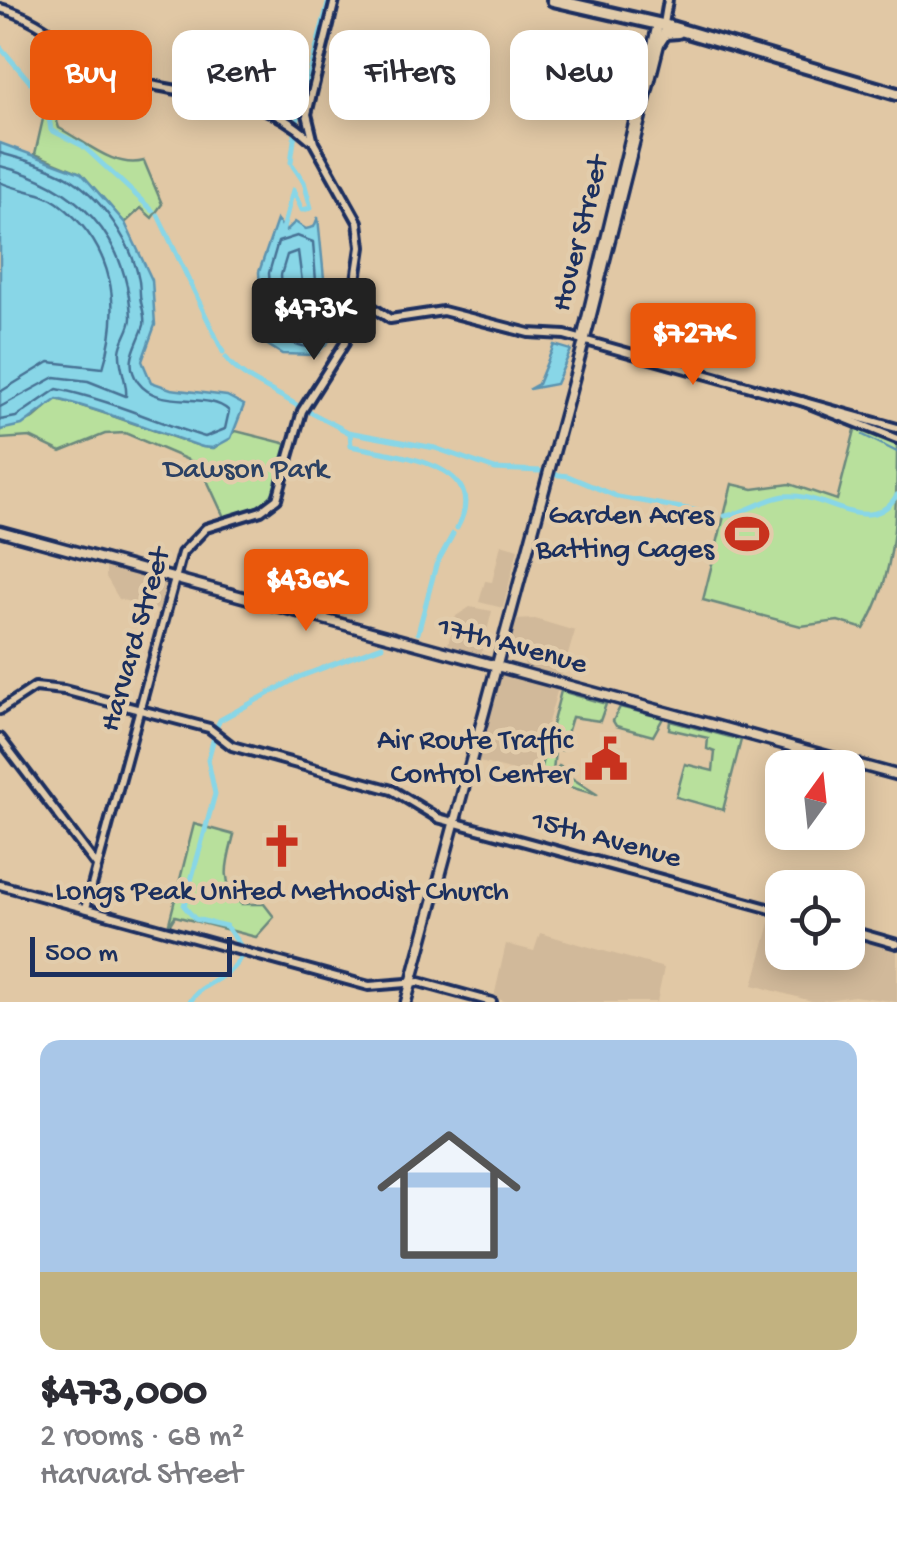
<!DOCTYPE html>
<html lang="en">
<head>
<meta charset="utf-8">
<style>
	:root { --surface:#fff; --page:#f7f7f7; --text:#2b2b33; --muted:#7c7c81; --accent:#ea580c }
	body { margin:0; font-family:"Gochi Hand",sans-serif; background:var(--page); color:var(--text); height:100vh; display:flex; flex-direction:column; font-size:38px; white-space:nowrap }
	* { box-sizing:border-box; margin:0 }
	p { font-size:32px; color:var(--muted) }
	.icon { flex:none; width:55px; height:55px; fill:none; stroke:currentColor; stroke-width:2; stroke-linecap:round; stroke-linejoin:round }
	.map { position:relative; height:1002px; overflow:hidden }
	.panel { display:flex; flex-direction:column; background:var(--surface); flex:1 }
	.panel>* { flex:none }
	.top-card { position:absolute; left:30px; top:30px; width:838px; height:90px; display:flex; gap:20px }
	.needle { width:65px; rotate:15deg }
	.buttons { position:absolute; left:765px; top:750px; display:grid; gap:20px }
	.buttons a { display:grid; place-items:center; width:100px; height:100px; border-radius:20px; background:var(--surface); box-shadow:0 5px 25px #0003; font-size:50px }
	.scale { position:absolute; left:30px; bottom:25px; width:202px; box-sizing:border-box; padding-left:10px; border:5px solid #1b2f5e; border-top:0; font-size:28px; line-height:35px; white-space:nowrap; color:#1b2f5e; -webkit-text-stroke:8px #e2ccab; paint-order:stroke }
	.price { position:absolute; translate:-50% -85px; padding:0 22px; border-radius:10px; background:var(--accent); color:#fff; font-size:32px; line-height:65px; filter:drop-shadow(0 2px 5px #0008) }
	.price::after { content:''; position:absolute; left:50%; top:60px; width:30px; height:22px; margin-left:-15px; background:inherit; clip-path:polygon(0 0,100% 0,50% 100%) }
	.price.current { background:#222; color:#fff }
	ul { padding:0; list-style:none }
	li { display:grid; align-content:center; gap:20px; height:530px; padding:0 40px }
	li span { display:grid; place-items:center; height:310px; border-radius:20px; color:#555 }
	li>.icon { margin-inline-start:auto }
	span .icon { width:180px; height:180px; fill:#fffc; stroke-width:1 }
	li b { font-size:42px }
	.tag { padding:0 35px; border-radius:20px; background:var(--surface); box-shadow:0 5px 25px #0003; font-size:35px; line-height:90px }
	.tag.current { background:var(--accent); color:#fff }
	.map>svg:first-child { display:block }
	.built { fill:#d1b99a }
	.green { fill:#b8e09c; stroke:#6a887d; stroke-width:2.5 }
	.water { fill:#88d6e7; stroke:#5c93b0; stroke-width:2.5 }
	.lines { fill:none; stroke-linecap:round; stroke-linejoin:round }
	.shore { stroke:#477295; stroke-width:2.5 }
	.stream { stroke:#5c93b0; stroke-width:2.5 }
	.canal { stroke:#88d6e7; stroke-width:5 }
	.tertiary-casing { stroke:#1b2f5e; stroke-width:14 }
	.secondary-casing { stroke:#1b2f5e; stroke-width:15 }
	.primary-casing { stroke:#1b2f5e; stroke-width:18 }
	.tertiary { stroke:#e2ccab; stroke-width:6 }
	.secondary { stroke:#e2ccab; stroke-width:8 }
	.primary { stroke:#e2ccab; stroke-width:10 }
	.labels { text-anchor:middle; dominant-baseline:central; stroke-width:9; stroke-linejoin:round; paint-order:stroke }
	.street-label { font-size:30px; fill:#1b2f5e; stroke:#e2ccab }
	.park-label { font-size:30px; fill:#2b4164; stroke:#e2ccab }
	.poi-label { font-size:30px; fill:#1b2f5e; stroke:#e2ccab; text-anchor:end }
</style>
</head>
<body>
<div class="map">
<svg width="897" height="1002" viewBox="0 0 897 1002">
	<rect width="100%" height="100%" fill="#e1c8a5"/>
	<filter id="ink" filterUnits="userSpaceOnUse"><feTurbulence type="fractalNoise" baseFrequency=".01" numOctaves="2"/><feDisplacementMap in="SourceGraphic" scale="20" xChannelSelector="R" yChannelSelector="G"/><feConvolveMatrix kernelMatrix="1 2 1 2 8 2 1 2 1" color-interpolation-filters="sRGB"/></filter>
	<g filter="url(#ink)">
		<g class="built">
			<polygon points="501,544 518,549 503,608 479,602 485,581 492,582"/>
			<polygon points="106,565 169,583 162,611 119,599 106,577"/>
			<polygon points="470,607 492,611 481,655 448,644 456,616"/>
			<polygon points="535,619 575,631 532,776 476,761 502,673 521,678 525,662 505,656 514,620"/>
			<polygon points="773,912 782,915 782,952 848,952 848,933 897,947 897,1002 854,996 815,1002 753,985"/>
			<polygon points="540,933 664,968 657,1002 506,1002 494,997 506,944 534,951"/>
		</g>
		<g class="green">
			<path d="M55,115L59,128C87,143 115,169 144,161L162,204L152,218L141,208L125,223L81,173L35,154L43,119Z"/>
			<path d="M56,399C106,411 153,432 203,447L214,448L236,431L291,445C275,495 277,504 224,517L200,465L125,433L105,434L61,452L30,437L0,439V430L34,418Z"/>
			<path d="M856,426L897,442C897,506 897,575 864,629L838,621L801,626L703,600L732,484L753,489L790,484L837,500Z"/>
			<polygon points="561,691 606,704 600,721 572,717 562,750 555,749 553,773 559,766 567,770 567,775 598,795 538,778"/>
			<polygon points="620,707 663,718 653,736 616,726 613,721"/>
			<polygon points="670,721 741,740 723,810 676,797 685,764 713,771 715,752 707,749 708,738 669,729"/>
			<path d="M194,824L234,835C227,862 219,882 241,904H264L274,917L256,937L175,916L168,927Z"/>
		</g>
		<g class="water">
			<path d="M0,143L81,173L125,223L152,280L155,325L142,361L151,382L171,389L227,396L244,405L231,438L213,448L203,447C154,431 106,411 57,399L22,425L0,430Z"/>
			<polygon points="318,217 330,340 316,355 282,354 263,342 259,272 277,220 286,231 295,222 306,229 314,227"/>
			<polygon points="554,345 571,350 556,384 529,389 538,384"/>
		</g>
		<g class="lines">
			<g class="shore">
				<path d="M0,153C22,159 51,167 71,179C106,202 140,254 140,294C140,304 146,315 144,325C138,345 123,361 138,382C159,411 207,390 229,411L225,429L205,437C155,422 108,399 57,389L16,417L0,420"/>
				<path d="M0,166C77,185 126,234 131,316C132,328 121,339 120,352C119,367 128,384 126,396L88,381L55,377L0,407"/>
				<path d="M0,182C18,191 41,191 58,203C115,246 122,307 103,368L49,362L0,392"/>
				<polygon points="297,236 313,242 320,334 306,347 273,337 269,273 278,242"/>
				<polygon points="298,251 308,328 303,334 285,327 281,275 287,255"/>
			</g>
			<polyline class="stream" points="863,435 897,452"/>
			<g class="canal">
				<polyline points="0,47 37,90 47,113"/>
				<polyline points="49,118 51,130 83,146 153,211"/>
				<polyline points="297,122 329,0"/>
				<polyline points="291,162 295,133"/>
				<polyline points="158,215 223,352"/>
				<polyline points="283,229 293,190 302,210 311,208 304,182 293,166"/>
				<path d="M226,358C243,381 277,391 301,408"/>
				<polyline points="306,410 348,432 435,448 495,469 540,471"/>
				<path d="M350,433L351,446C391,455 494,462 457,528"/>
				<polyline points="551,474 568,476 618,497 716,514"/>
				<path d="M725,516C746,513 764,499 784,496C825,491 869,540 897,495"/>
				<polyline points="418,633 436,565 453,534"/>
				<polyline points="216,728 220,720 299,677 382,646"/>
				<polyline points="214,737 208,760 215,794 184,906 195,919 226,926 240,945"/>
				<path d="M190,1002C203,979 229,983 242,954"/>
			</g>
			<g class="tertiary-casing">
				<g id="tertiary">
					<polyline points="335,0 307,114 314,143 358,222 361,247 356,280 366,303 390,319 443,311 529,333 565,335 897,428"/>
					<path d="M0,8C48,20 77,59 122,76C188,101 254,86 310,139"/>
					<polyline points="664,24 668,0"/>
					<polyline points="802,401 897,439"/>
					<polyline points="0,710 35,687 64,690 209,728 232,746 392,790 438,818 782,912"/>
					<polyline points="0,738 97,866"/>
					<polyline points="0,885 369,986 419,982 492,1002"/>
					<polyline points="86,908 182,553 206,528 261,511 277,499 302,411 345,343 342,308 360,292"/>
					<polyline points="848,930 897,944"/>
				</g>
			</g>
			<g class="secondary-casing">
				<g id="secondary">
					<polyline points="582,339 658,24"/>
					<polyline points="0,531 897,775"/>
					<polyline points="406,1002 589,323 660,40"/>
				</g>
			</g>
			<g class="primary-casing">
				<g id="primary">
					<polyline points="553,0 667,26 897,94"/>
					<polyline points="659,42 665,33 678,32"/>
				</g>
			</g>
			<use href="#tertiary" class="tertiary"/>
			<use href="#secondary" class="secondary"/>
			<use href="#primary" class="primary"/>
		</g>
	</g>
	<defs>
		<g id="stadium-bare" transform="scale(3.45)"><path d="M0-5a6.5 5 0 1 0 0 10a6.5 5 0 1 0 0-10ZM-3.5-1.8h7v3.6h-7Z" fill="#c8321e" stroke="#e2ccab" stroke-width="2.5" paint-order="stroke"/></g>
		<g id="civic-bare" transform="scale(3.45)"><path d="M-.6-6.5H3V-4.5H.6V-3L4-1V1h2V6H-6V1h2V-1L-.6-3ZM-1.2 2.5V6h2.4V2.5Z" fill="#c8321e" stroke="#e2ccab" stroke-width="2.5" paint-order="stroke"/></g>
		<g id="church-bare" transform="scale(3.45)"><path d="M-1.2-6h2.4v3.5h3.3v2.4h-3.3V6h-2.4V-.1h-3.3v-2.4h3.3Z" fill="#c8321e" stroke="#e2ccab" stroke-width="2.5" paint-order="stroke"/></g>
	</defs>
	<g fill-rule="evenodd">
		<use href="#stadium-bare" x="747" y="534"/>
		<use href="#civic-bare" x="606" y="759"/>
		<use href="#church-bare" x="282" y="846"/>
	</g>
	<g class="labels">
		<g class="street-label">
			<text transform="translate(582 234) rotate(-76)">Hover Street</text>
			<text transform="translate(137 640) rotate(-74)">Harvard Street</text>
			<text transform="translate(512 647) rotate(15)">17th Avenue</text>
			<text transform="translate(606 841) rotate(15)">15th Avenue</text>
		</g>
		<g class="park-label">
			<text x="246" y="471">Dawson Park</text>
		</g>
		<g class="poi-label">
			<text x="714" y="517">Garden Acres<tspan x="714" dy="34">Batting Cages</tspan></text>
			<text x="573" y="742">Air Route Traffic<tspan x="573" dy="34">Control Center</tspan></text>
			<text x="282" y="893" text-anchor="middle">Longs Peak United Methodist Church</text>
		</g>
	</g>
</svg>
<div class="buttons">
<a><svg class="needle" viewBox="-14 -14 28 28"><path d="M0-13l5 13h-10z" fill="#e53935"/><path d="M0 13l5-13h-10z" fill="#7c7c81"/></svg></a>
<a><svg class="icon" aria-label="locate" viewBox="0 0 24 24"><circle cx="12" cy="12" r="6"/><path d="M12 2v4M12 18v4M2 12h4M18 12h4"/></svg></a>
</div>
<div class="scale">500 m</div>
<b class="price current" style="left:314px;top:363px">$473K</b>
<b class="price" style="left:693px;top:388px">$727K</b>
<b class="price" style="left:306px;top:634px">$436K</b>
<div class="top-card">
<a class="tag current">Buy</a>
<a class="tag">Rent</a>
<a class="tag">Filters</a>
<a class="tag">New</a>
</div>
</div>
<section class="panel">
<ul>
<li><span style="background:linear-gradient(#a9c7e8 75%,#c2b280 0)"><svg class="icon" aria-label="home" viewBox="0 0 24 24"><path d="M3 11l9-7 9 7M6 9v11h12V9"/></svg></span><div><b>$473,000</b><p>2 rooms · 68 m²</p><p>Harvard Street</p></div></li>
</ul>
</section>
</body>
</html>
